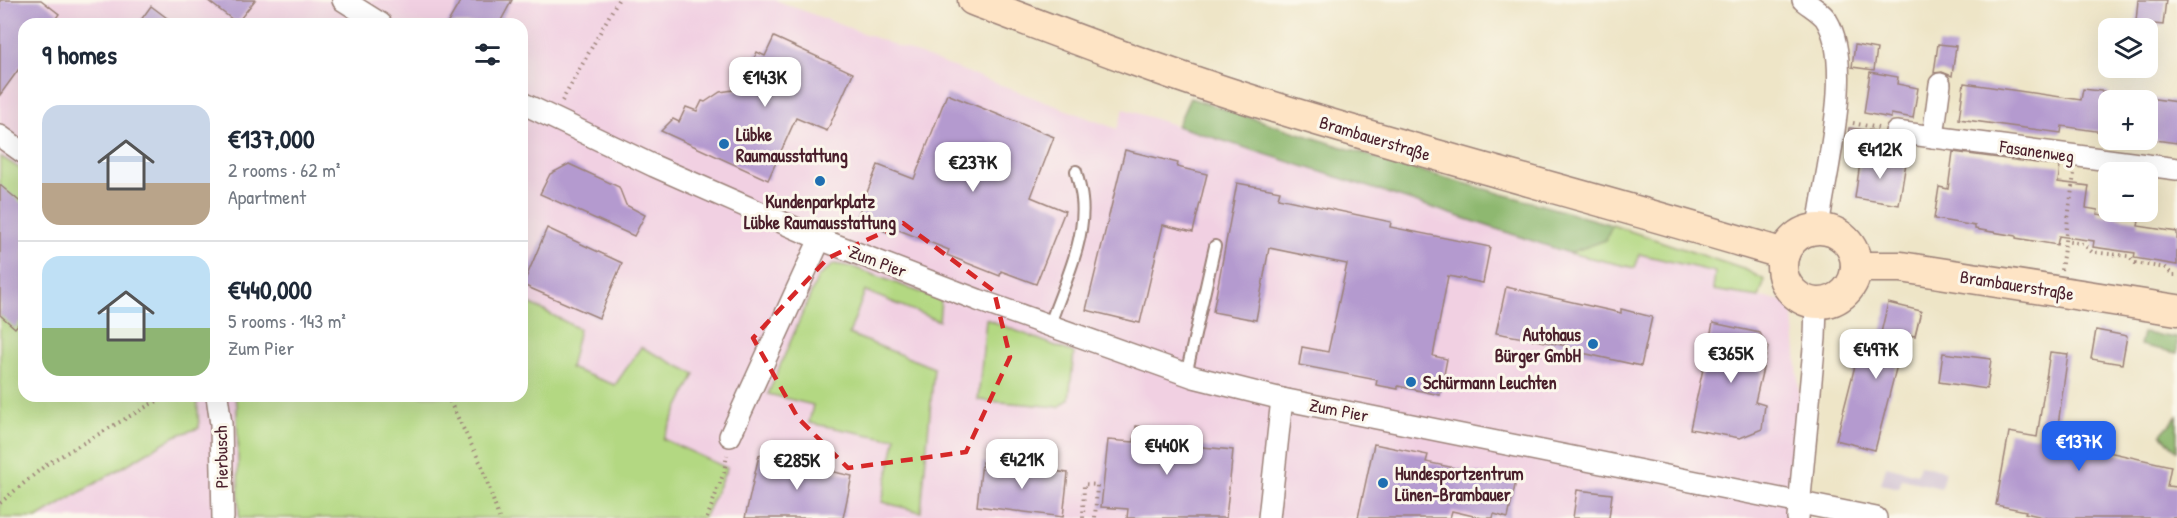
<!DOCTYPE html>
<html lang="en">
<head>
<meta charset="utf-8">
<style>
	:root { --surface:#fff; --page:#f2f2f3; --text:#1f2937; --muted:#747a83; --line:#e0e1e3; --accent:#2563eb }
	body { margin:0; font-family:"Patrick Hand",sans-serif; background:var(--page); color:var(--text); height:100vh; display:flex; flex-direction:column; font-size:22px; white-space:nowrap }
	* { box-sizing:border-box; margin:0 }
	p { font-size:20px; color:var(--muted) }
	.icon { flex:none; width:33px; height:33px; fill:none; stroke:currentColor; stroke-width:2; stroke-linecap:round; stroke-linejoin:round }
	.map { position:relative; flex:1; overflow:hidden }
	.panel { position:absolute; left:18px; top:18px; width:510px; height:384px; display:flex; flex-direction:column; background:var(--surface); border-radius:18px; box-shadow:0 6px 24px #0002 }
	.panel>* { flex:none }
	.tools { position:absolute; left:2098px; top:18px; display:grid; gap:12px }
	.tools a { display:grid; place-items:center; width:60px; height:60px; border-radius:12px; background:var(--surface); box-shadow:0 6px 24px #0002; font-size:30px }
	.price { position:absolute; translate:-50% -51px; padding:0 14px; border-radius:12px; background:#fff; color:#222; font-size:20px; line-height:39px; filter:drop-shadow(0 2px 3px #0008) }
	.price::after { content:''; position:absolute; left:50%; top:36px; width:18px; height:14px; margin-left:-9px; background:inherit; clip-path:polygon(0 0,100% 0,50% 100%) }
	.price.active { background:var(--accent); color:#fff }
	ul { padding:0; list-style:none }
	li { display:flex; align-items:center; gap:18px; height:150px; padding:0 24px }
	li+li { border-top:2px solid var(--line) }
	li span { display:grid; place-items:center; flex:none; width:168px; height:120px; border-radius:18px; color:#555 }
	li>.icon { margin-inline-start:auto }
	span .icon { width:72px; height:72px; fill:#fffc; stroke-width:1 }
	li b { font-size:26px }
	h2 { display:flex; justify-content:space-between; align-items:center; height:72px; padding:0 24px; font-size:26px }
	.map>svg:first-child { display:block }
	.built { fill:#f1d0e2; fill-rule:evenodd }
	.industrial { fill:#cebed0 }
	.green { fill:#b3d882; stroke:#7e7c56; stroke-width:1.5 }
	.forest { fill:#8eb870; stroke:#6c6c4e; stroke-width:1.5 }
	.building { fill:#b49acf }
	.lines { fill:none; stroke-linecap:round; stroke-linejoin:round }
	.lane-casing { stroke:#9c8279; stroke-width:14 }
	.street-casing { stroke:#9c8279; stroke-width:24 }
	.secondary-casing { stroke:#9c8279; stroke-width:33 }
	.path { stroke:#9c8279; stroke-width:4; stroke-dasharray:1.5 4.5; stroke-linecap:butt }
	.lane { stroke:#fff; stroke-width:10 }
	.street { stroke:#fff; stroke-width:21 }
	.secondary { stroke:#fee4c5; stroke-width:30 }
	.marked { fill:none; stroke:#d62828; stroke-width:4.5; stroke-dasharray:12 8; stroke-linejoin:round }
	.poi-dot { fill:#1f6fb2; stroke:#fbf7ec; stroke-width:2 }
	.labels { text-anchor:middle; dominant-baseline:central; stroke-width:6; stroke-linejoin:round; paint-order:stroke }
	.poi-label { font-size:18px; font-weight:bold; fill:#4a1f2b; stroke:#fbf7ec; text-anchor:start }
	.street-label { font-size:18px; fill:#4a1f2b; stroke:#fbf7ec }
</style>
</head>
<body>
<div class="map">
<svg width="2177" height="518" viewBox="0 0 2177 518">
	<rect width="100%" height="100%" fill="#fbf7ec"/>
	<filter id="ink" filterUnits="userSpaceOnUse"><feTurbulence type="fractalNoise" baseFrequency=".0167" numOctaves="2"/><feDisplacementMap in="SourceGraphic" scale="12" xChannelSelector="R" yChannelSelector="G"/><feConvolveMatrix kernelMatrix="1 2 1 2 8 2 1 2 1" color-interpolation-filters="sRGB"/></filter>
	<filter id="wash" filterUnits="userSpaceOnUse"><feTurbulence type="fractalNoise" baseFrequency=".008" numOctaves="4" result="noise"/><feDisplacementMap in="SourceGraphic" scale="24" xChannelSelector="R" yChannelSelector="G"/><feGaussianBlur stdDeviation="1.35" result="paint"/><feColorMatrix in="noise" values="0 0 0 0 0 0 0 0 0 0 0 0 0 0 0 0 0 1.4 0 .05"/><feComposite in="paint" operator="in"/></filter>
	<g filter="url(#wash)">
		<rect width="100%" height="100%" fill="#eee5c7"/>
		<path class="built" d="M0,0H775L1117,129L1124,109L1409,200L1569,253L1635,268L1638,254L1715,272L1714,290L1792,302L1809,518H0ZM24,24H522V396H24Z"/>
		<polygon class="industrial" points="1920,465 1945,471 1941,488 1902,479 1899,488 1881,484 1886,466 1917,474"/>
		<g class="green">
			<polygon points="0,156 24,171 24,396 197,396 199,428 175,436 37,518 0,518"/>
			<polygon points="1612,225 1746,270 1765,280 1759,297 1713,290 1715,272 1639,254 1635,268 1569,253 1606,240"/>
			<polygon points="834,264 853,267 941,300 939,321 865,291 849,334 934,368 921,512 882,502 896,437 886,438 809,423 813,405 768,394 818,277"/>
			<polygon points="522,299 579,329 570,368 615,385 641,347 695,374 663,439 727,468 704,518 239,518 237,404 234,396 522,396"/>
			<polygon points="986,319 1074,353 1069,399 1059,407 978,400"/>
		</g>
		<g class="forest">
			<polygon points="1190,98 1389,162 1612,225 1606,240 1569,253 1409,200 1177,126"/>
			<polygon points="2143,333 2177,338 2177,353 2140,345"/>
			<polygon points="2177,416 2177,451 2161,434"/>
		</g>
		<g id="blocks">
			<g class="building">
				<polygon points="0,0 41,0 59,14 52,24 24,24 24,62 0,95"/>
				<polygon points="207,0 255,0 237,23"/>
				<polygon points="461,0 512,0 499,24 447,24"/>
				<polygon points="2138,0 2166,0 2163,25 2136,22"/>
				<polygon points="151,6 175,24 138,24"/>
				<polygon points="774,37 853,73 827,131 796,118 768,180 661,131 673,119 679,122 686,107 697,111 702,101 705,102 720,92 740,89 757,52 765,56"/>
				<polygon points="1938,44 1956,46 1952,76 1942,72 1934,73"/>
				<polygon points="1855,45 1877,49 1874,70 1852,67"/>
				<polygon points="1870,72 1898,77 1897,84 1918,88 1913,118 1891,114 1891,118 1864,113"/>
				<polygon points="1964,83 2081,100 2083,89 2109,92 2109,133 2062,126 2061,133 1959,119"/>
				<polygon points="947,94 1054,137 1031,197 1065,211 1036,284 1001,271 1000,276 947,255 949,250 894,228 892,234 856,220 878,165 914,179"/>
				<polygon points="2148,98 2177,102 2177,143 2148,139"/>
				<polygon points="1849,128 1874,131 1872,147 1847,145"/>
				<polygon points="1125,150 1178,163 1177,167 1207,174 1193,232 1163,225 1140,323 1086,310"/>
				<polygon points="1953,152 2060,166 2058,182 2089,186 2086,208 2098,210 2097,214 2139,221 2138,226 2177,232 2177,265 2134,258 2135,253 2093,247 2094,241 2059,236 2057,245 2016,238 2016,236 1975,229 1975,226 1934,219 1939,187 1948,189"/>
				<polygon points="1861,156 1906,163 1899,205 1855,198"/>
				<polygon points="569,164 619,187 626,205 645,215 634,236 540,194 550,174"/>
				<polygon points="1237,183 1280,191 1278,198 1391,222 1390,227 1490,247 1483,283 1448,276 1433,356 1447,359 1440,395 1398,386 1398,389 1376,385 1377,380 1299,365 1302,347 1328,352 1347,264 1269,248 1256,320 1213,312"/>
				<polygon points="0,185 24,205 24,317 15,328 0,315"/>
				<polygon points="547,228 622,263 599,318 523,285"/>
				<polygon points="1506,287 1621,313 1621,309 1652,317 1641,366 1569,350 1568,346 1496,333"/>
				<polygon points="1888,303 1921,311 1915,336 1905,334 1875,450 1836,440 1859,350 1876,354"/>
				<polygon points="1713,323 1760,333 1768,347 1755,402 1765,405 1762,429 1740,438 1690,429"/>
				<polygon points="2096,330 2127,336 2122,364 2091,359"/>
				<polygon points="2050,352 2068,354 2058,425 2061,425 2059,441 2171,466 2167,486 2177,487 2177,518 2047,518 2025,513 2026,511 1996,505 2009,432 2037,437"/>
				<polygon points="1943,353 1991,359 1987,389 1939,382"/>
				<polygon points="1136,426 1194,432 1192,446 1233,450 1226,518 1127,518 1128,509 1101,507 1108,440 1134,442"/>
				<polygon points="1374,444 1428,455 1426,462 1516,481 1508,518 1494,514 1493,518 1482,518 1452,511 1450,518 1358,518"/>
				<polygon points="759,455 852,476 843,518 745,518"/>
				<polygon points="982,462 1068,473 1063,517 977,506"/>
				<polygon points="1577,490 1612,494 1609,518 1573,518"/>
			</g>
		</g>
	</g>
	<g filter="url(#ink)">
		<use href="#blocks" fill-opacity="0" stroke="#9c8279" stroke-width="1.5"/>
		<g class="lines">
			<g class="lane-casing">
				<g id="lane">
					<path d="M1049,327C1062,288 1087,240 1082,199C1081,189 1078,180 1076,171"/>
					<polyline points="1186,375 1215,246"/>
				</g>
			</g>
			<g class="street-casing">
				<g id="street">
					<polyline points="343,0 381,24"/>
					<path d="M1803,0C1810,6 1823,13 1827,21C1855,67 1824,176 1818,229"/>
					<polyline points="522,103 654,166 820,239 978,300 1194,377 1282,399 1876,518"/>
					<polyline points="1896,132 2177,169"/>
					<polyline points="0,136 24,153"/>
					<polyline points="1933,137 1940,84"/>
					<polyline points="217,396 221,424 223,518"/>
					<polyline points="730,436 820,239"/>
					<polyline points="1269,518 1282,399"/>
					<polyline points="1798,518 1815,338 1816,303"/>
				</g>
			</g>
			<g class="secondary-casing">
				<g id="secondary">
					<path d="M973,0C1073,38 1174,77 1277,108C1445,160 1615,203 1784,254"/>
					<circle cx="1819" cy="266" r="37"/>
					<polyline points="1856,267 1901,267 2177,310"/>
				</g>
			</g>
			<g class="path">
				<polyline points="562,101 618,0"/>
				<polyline points="1853,123 1878,128"/>
				<polyline points="2074,174 2065,241 2083,244 2092,252 2128,256 2135,263 2166,268 2173,275 2177,275"/>
				<polyline points="2061,270 2065,241"/>
				<polyline points="447,396 482,466 499,518"/>
				<polyline points="0,503 47,464 151,404 169,396"/>
				<polyline points="707,518 724,472 727,455"/>
				<polyline points="1083,518 1084,484 1097,485 1095,518"/>
			</g>
			<use href="#lane" class="lane"/>
			<use href="#street" class="street"/>
			<use href="#secondary" class="secondary"/>
		</g>
	</g>
	<path class="marked" d="M903,223L994,291L1010,357L966,452L848,468L798,418L753,338L828,258Z"/>
	<g class="poi-dot">
		<circle cx="724" cy="144" r="6"/>
		<circle cx="820" cy="181" r="6"/>
		<circle cx="1593" cy="344" r="6"/>
		<circle cx="1411" cy="382" r="6"/>
		<circle cx="1383" cy="483" r="6"/>
	</g>
	<g class="labels">
		<g class="poi-label">
			<text x="736" y="134">Lübke<tspan x="736" dy="21">Raumausstattung</tspan></text>
			<text x="820" y="201" text-anchor="middle">Kundenparkplatz<tspan x="820" dy="21">Lübke Raumausstattung</tspan></text>
			<text x="1581" y="334" text-anchor="end">Autohaus<tspan x="1581" dy="21">Bürger GmbH</tspan></text>
			<text x="1423" y="382">Schürmann Leuchten</text>
			<text x="1395" y="473">Hundesportzentrum<tspan x="1395" dy="21">Lünen-Brambauer</tspan></text>
		</g>
		<g class="street-label">
			<text transform="translate(1375 138) rotate(17)">Brambauerstraße</text>
			<text transform="translate(2037 151) rotate(8)">Fasanenweg</text>
			<text transform="translate(878 261) rotate(21)">Zum Pier</text>
			<text transform="translate(2017 285) rotate(9)">Brambauerstraße</text>
			<text transform="translate(1339 410) rotate(11)">Zum Pier</text>
			<text transform="translate(221 457) rotate(-91)">Pierbusch</text>
		</g>
	</g>
</svg>
<div class="tools">
<a><svg class="icon" aria-label="layers" viewBox="0 0 24 24"><path d="M12 4l9 5-9 5-9-5zM3 14l9 5 9-5"/></svg></a>
<a>+</a>
<a>−</a>
</div>
<b class="price" style="left:765px;top:108px">€143K</b>
<b class="price" style="left:1880px;top:180px">€412K</b>
<b class="price" style="left:973px;top:193px">€237K</b>
<b class="price" style="left:1876px;top:380px">€497K</b>
<b class="price" style="left:1731px;top:384px">€365K</b>
<b class="price active" style="left:2079px;top:472px">€137K</b>
<b class="price" style="left:1167px;top:476px">€440K</b>
<b class="price" style="left:1022px;top:490px">€421K</b>
<b class="price" style="left:797px;top:491px">€285K</b>
<section class="panel">
<h2>9 homes<svg class="icon" aria-label="filters" viewBox="0 0 24 24"><path d="M4 7h16M4 17h16"/><circle cx="9" cy="7" r="2"/><circle cx="15" cy="17" r="2"/></svg></h2>
<ul>
<li><span style="background:linear-gradient(#c9d6e8 65%,#b9a48a 0)"><svg class="icon" aria-label="home" viewBox="0 0 24 24"><path d="M3 11l9-7 9 7M6 9v11h12V9"/></svg></span><div><b>€137,000</b><p>2 rooms · 62 m²</p><p>Apartment</p></div></li>
<li><span style="background:linear-gradient(#bfe0f5 60%,#8fb573 0)"><svg class="icon" aria-label="home" viewBox="0 0 24 24"><path d="M3 11l9-7 9 7M6 9v11h12V9"/></svg></span><div><b>€440,000</b><p>5 rooms · 143 m²</p><p>Zum Pier</p></div></li>
</ul>
</section>
</div>
</body>
</html>
